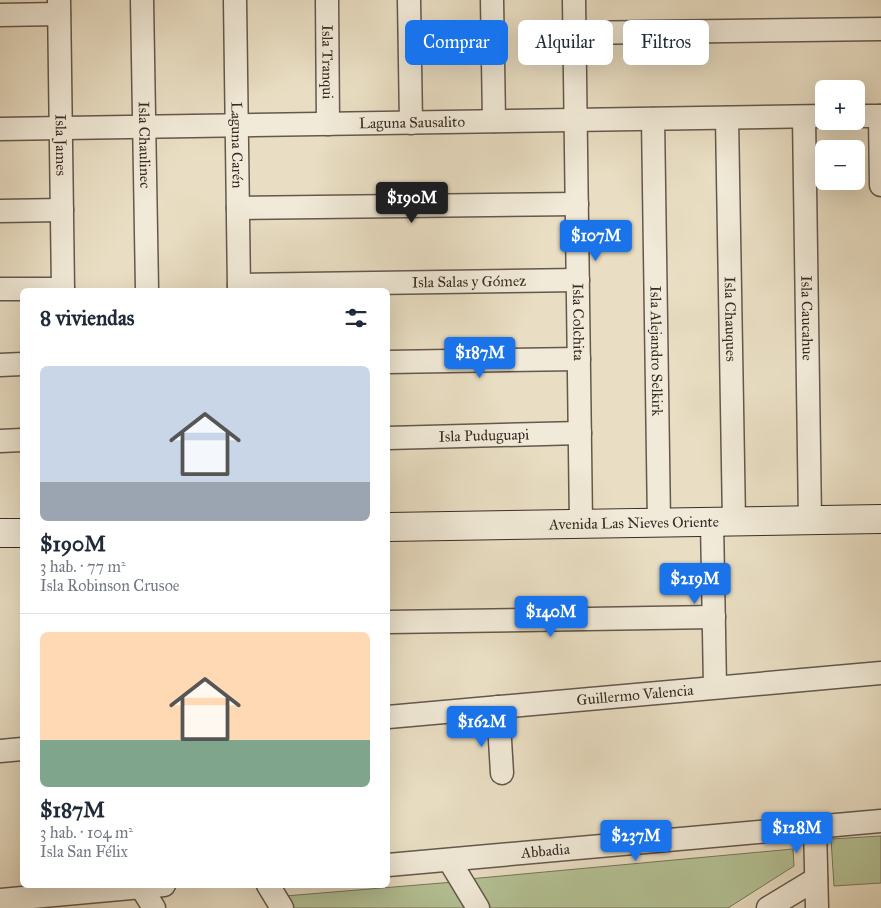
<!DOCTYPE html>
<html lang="es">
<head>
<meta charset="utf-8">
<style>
	:root { --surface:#fff; --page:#f2f2f3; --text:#1f2937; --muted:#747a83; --line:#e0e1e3; --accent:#1a73e8 }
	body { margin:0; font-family:"IM FELL Great Primer",serif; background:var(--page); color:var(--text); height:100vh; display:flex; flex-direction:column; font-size:19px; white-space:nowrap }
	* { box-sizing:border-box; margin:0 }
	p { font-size:16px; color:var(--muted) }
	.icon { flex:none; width:28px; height:28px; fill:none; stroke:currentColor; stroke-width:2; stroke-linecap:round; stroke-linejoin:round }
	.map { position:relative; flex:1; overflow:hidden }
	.side { position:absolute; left:20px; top:288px; width:370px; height:600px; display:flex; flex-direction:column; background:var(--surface); border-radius:8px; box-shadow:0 5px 20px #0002 }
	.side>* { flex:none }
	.banner { position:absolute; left:405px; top:20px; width:400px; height:45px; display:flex; gap:10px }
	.buttons { position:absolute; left:815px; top:80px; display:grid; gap:10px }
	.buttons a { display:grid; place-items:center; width:50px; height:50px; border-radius:8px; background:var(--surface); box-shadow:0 5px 20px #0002; font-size:25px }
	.price { position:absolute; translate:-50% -42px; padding:0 11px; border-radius:5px; background:var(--accent); color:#fff; font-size:16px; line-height:32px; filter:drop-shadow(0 1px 2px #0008) }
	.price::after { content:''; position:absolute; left:50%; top:30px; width:15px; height:11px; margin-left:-8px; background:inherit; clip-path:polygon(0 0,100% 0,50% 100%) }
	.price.selected { background:#222; color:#fff }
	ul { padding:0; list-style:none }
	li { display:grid; align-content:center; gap:10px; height:265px; padding:0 20px }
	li+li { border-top:1px solid var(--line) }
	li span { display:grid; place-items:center; height:155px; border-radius:8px; color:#555 }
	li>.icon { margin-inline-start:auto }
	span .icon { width:90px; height:90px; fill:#fffc; stroke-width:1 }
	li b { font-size:21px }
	h2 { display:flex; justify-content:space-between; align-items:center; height:60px; padding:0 20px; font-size:21px }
	.tag { padding:0 18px; border-radius:8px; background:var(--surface); box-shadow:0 5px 20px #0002; font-size:18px; line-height:45px }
	.tag.selected { background:var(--accent); color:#fff }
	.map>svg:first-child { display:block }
	.green { fill:#b4c295; stroke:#76765d }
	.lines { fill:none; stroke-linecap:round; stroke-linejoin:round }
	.street-casing { stroke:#64584c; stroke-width:25 }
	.secondary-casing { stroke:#382b25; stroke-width:30 }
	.street { stroke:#f1ead8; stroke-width:22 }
	.secondary { stroke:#f1ead8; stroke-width:28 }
	.labels { text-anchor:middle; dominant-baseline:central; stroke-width:4; stroke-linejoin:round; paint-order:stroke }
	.street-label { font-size:15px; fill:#382b25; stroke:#f1ead8 }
</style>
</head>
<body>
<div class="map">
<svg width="881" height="908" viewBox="0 0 881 908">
	<rect width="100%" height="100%" fill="#e9dec3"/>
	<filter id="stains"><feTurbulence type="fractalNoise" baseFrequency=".004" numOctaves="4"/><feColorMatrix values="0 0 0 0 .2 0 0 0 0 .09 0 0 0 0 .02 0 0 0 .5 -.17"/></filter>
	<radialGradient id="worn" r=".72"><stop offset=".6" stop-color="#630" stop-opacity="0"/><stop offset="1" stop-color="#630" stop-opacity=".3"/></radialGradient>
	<g class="green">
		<polygon points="881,836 881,883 834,886 831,839"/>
		<polygon points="793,849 794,866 728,908 487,908 469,879"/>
		<polygon points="454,882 471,908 292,908 285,896"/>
	</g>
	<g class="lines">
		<g class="street-casing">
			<g id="street">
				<path id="s1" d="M59,0L63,290"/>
				<path id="s2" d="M142,0L147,290"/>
				<path id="s3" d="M235,0L239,290"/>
				<path id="s4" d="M327,0L328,124"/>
				<polyline points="409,0 411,123"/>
				<polyline points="492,0 494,121"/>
				<path id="s5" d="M574,0L581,524"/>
				<polyline points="0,15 59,14"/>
				<polyline points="574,33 881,29"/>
				<polyline points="856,116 881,116"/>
				<polyline points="880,116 881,185"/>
				<path id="s6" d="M804,117L810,520"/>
				<path id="s7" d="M727,118L734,522"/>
				<path id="s8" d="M653,119L659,523"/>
				<path id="s9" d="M0,129L824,116"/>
				<polyline points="238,208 577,204"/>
				<polyline points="0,211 62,210"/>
				<path id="s10" d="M239,285L578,280"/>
				<polyline points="0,289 63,289"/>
				<polyline points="388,362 579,359"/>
				<polyline points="0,365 22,364"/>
				<path id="s11" d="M388,438L580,433"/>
				<polyline points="0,441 22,440"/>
				<polyline points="712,522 715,687"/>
				<polyline points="388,622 714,617"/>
				<polyline points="498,707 502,773"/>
				<path id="s12" d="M388,717L881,673"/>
				<polyline points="0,751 22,749"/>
				<polyline points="815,827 817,908"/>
				<polyline points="449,860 478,908"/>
				<path id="s13" d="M388,865L881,821"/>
				<polyline points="268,885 282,908"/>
				<polyline points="141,887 154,908"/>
				<polyline points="0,900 164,885"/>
				<polyline points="768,908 816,879"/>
			</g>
		</g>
		<g class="secondary-casing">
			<g id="secondary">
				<path id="s14" d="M388,527L881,519"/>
				<polyline points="0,533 22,533"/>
			</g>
		</g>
		<use href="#street" class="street"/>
		<use href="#secondary" class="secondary"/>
	</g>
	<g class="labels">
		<g class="street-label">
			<text stroke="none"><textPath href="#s4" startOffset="62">Isla Tranqui</textPath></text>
			<text stroke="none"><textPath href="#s9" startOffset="412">Laguna Sausalito</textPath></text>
			<text stroke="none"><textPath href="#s1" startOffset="145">Isla James</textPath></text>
			<text stroke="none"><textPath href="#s2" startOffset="145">Isla Chaulinec</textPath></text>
			<text stroke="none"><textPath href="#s3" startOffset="145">Laguna Carén</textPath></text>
			<text stroke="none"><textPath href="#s10" startOffset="230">Isla Salas y Gómez</textPath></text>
			<text stroke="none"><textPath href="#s6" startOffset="201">Isla Caucahue</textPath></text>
			<text stroke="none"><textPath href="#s7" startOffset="201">Isla Chauques</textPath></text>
			<text stroke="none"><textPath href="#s5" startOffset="322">Isla Colchita</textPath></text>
			<text stroke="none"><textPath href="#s8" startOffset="232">Isla Alejandro Selkirk</textPath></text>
			<text stroke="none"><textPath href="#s11" startOffset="96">Isla Puduguapi</textPath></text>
			<text stroke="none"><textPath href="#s14" startOffset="246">Avenida Las Nieves Oriente</textPath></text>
			<text stroke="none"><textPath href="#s12" startOffset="248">Guillermo Valencia</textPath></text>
			<text stroke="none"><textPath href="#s13" startOffset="158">Abbadia</textPath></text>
		</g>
	</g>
	<rect width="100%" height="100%" filter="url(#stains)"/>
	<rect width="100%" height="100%" fill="url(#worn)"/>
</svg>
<div class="buttons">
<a>+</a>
<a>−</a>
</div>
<b class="price selected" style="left:412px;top:224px">$190M</b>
<b class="price" style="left:596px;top:262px">$107M</b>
<b class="price" style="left:480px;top:379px">$187M</b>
<b class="price" style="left:695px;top:605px">$219M</b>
<b class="price" style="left:551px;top:638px">$140M</b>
<b class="price" style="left:482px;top:748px">$162M</b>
<b class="price" style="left:797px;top:854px">$128M</b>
<b class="price" style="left:636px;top:862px">$237M</b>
<div class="banner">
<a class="tag selected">Comprar</a>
<a class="tag">Alquilar</a>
<a class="tag">Filtros</a>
</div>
<section class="side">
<h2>8 viviendas<svg class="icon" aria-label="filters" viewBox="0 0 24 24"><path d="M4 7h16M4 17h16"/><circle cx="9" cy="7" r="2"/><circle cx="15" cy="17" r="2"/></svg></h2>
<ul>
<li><span style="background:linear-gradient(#c9d6e8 75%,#9aa5b1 0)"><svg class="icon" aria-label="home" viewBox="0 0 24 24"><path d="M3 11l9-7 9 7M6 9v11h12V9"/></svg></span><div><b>$190M</b><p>3 hab. · 77 m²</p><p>Isla Robinson Crusoe</p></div></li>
<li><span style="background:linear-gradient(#ffd9b3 70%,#7fa58c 0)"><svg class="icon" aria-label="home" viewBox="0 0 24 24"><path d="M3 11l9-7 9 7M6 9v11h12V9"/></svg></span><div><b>$187M</b><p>3 hab. · 104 m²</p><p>Isla San Félix</p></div></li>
</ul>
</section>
</div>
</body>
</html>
